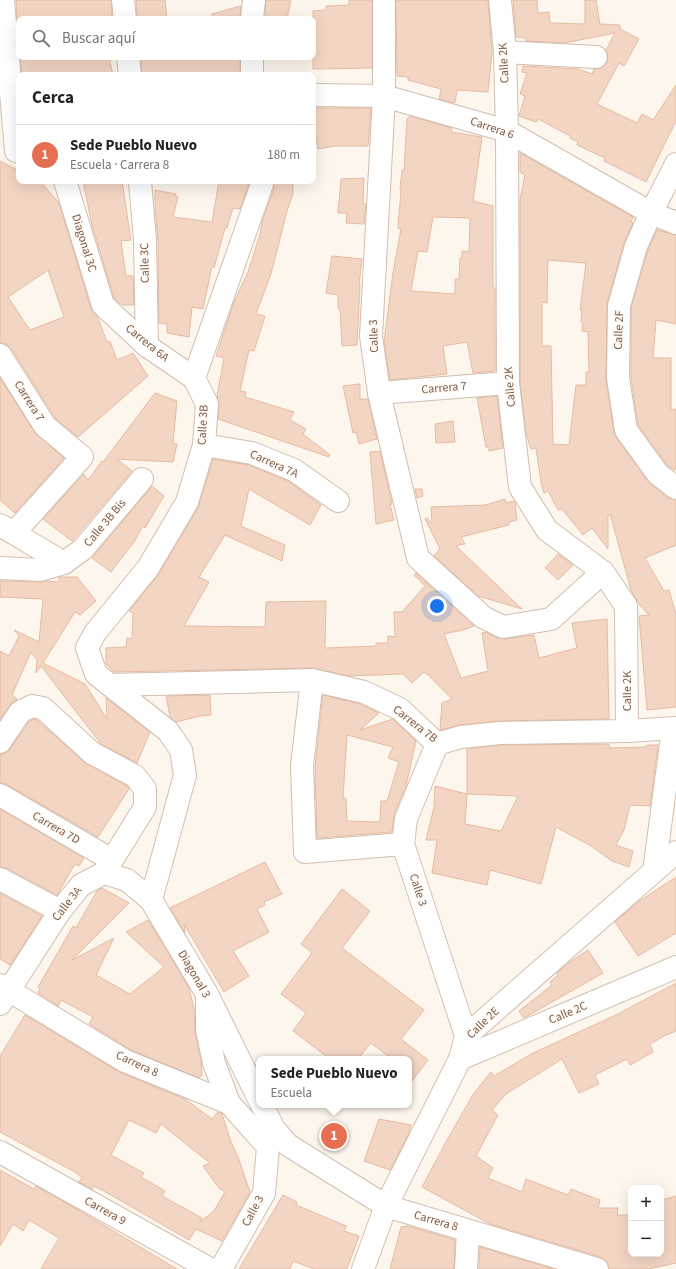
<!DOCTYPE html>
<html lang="es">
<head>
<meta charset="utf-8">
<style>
  :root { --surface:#fff; --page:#f6f6f6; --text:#222; --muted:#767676; --line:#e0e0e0; --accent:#e76f51 }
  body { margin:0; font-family:"Source Sans 3",sans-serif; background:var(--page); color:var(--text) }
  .controls { position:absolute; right:12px; bottom:12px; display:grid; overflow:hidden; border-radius:8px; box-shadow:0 4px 16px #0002 }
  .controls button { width:36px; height:36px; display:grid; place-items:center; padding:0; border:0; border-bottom:1px solid var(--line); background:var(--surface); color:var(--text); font:20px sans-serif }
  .you { position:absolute; left:437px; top:606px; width:14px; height:14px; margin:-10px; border:3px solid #fff; border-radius:50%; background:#1a73e8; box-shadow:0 0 0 6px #1a73e833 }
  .badge { display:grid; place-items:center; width:26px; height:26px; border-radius:50%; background:var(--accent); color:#fff; font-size:13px; font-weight:700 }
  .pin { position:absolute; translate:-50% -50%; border:2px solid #fff; box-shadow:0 1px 4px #0006 }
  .popup { position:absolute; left:256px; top:1056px; width:156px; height:52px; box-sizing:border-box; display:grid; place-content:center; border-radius:8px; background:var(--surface); filter:drop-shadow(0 1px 3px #0005); font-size:13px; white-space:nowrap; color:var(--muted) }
  .popup b { font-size:15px; color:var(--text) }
  .popup::after { content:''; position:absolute; left:50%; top:100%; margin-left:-8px; border:8px solid transparent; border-top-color:var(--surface) }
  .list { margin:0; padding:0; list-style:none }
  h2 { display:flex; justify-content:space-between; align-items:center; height:52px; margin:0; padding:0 16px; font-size:17px }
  h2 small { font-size:13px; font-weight:400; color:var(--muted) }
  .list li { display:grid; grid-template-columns:26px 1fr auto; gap:12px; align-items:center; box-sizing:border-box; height:60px; padding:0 16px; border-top:1px solid var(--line) }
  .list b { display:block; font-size:15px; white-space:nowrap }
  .list p { margin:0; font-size:13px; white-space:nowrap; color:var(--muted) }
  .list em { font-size:13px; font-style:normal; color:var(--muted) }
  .icon { flex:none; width:22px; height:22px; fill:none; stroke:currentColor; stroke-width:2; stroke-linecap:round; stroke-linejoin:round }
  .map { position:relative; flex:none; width:676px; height:1269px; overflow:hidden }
  .search { position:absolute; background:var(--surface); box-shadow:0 4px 16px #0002; left:16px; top:16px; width:300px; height:44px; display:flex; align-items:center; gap:10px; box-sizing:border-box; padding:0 14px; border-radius:8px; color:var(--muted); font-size:15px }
  .panel { position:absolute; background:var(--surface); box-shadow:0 4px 16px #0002; left:16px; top:72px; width:300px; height:112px; border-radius:8px }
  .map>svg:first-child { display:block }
  .building { fill:#f3d5c3; stroke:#e6bba3; fill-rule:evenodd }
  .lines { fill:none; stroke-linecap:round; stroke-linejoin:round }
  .street-casing { stroke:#d1beb0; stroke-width:24 }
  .secondary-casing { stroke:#d6c0b0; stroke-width:24 }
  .street { stroke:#fff; stroke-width:22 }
  .secondary { stroke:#fff; stroke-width:22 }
  .labels { text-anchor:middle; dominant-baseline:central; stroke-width:3; stroke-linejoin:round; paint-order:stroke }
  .street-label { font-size:12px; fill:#7a5c4d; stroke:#fffaf3 }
</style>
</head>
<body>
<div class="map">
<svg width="676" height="1269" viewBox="0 0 676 1269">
  <rect width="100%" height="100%" fill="#fdf6ec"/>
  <g class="building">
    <polygon points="16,0 111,0 112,19 17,19"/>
    <polygon points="136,0 165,0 167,19 137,19"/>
    <polygon points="266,0 291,0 287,19 265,19"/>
    <polygon points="349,0 372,0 372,68 313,69 313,11 326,10 326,6 349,5"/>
    <polygon points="396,0 488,0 492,53 488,92 457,90 455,103 439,99 441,89 408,80 408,77 397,76"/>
    <polygon points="513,0 537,0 538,13 549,12 550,23 585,24 585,0 596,0 600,24 620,25 620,29 639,39 624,66 619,63 597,104 637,123 642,114 653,120 676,85 676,121 646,182 604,161 605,158 577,145 578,142 570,138 570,136 538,119 536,122 519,116 525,96 520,94 527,73 522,72 523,66 578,69 592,74 594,69 601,68 607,63 608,57 606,50 615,33 564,43 526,41 526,38 516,37"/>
    <polygon points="241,6 240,19 212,19 212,14"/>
    <polygon points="20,57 109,57 113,75 22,75"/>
    <polygon points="141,57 240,57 240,75 142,75"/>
    <polygon points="313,108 371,108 368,146 335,146 318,149 313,123"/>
    <path d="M410,116l42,12 -1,4 31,5 -9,64 20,5v82h2v83l-22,2 -6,-31 -24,4 4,28 -57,6 -6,-38 9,-69 8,-44 -3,-1 3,-38 -1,-1 2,-19h2l3,-51zM433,217l37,1 -1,34 -7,-1v7h-2l-1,21h-4v15l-44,-3 7,-40 9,1z"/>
    <path d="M520,153l113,64 -2,5 2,1 -9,20 -17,60 -1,77 8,52 2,5 32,45 20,16 8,2v45l-31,13 19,33 5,-1 7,25v92l-29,3 -8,-94 10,-1 -11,-12 -7,-13 -21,-76 -2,1v34l-16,-21 -9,7 -21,-26 -4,1 -10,-19 -4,2 -3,-11 -5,-34 -5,1 -5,-16 -6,-51v-183l5,-24 -5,-3zM548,260l38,3 -6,47h2l-1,12 2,1 -1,8 6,1 1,40h-3v13h-10l-7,60 -16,-1 -2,-98h-9v-44l5,1z"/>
    <path d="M0,161l19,10v10h21l19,22 32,106 6,7 10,26 3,-1 7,19 16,-7 15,23 -70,61 -23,-19 -44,-70 -5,-4 -6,-1zM48,270l16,47 -34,13 -22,-33z"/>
    <polygon points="364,178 363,204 366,204 364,224 346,223 347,213 338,213 341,179"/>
    <polygon points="83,181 122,181 131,240 121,241 126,276 133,276 134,305 122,305 114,298 92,225"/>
    <polygon points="219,181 230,182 231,181 249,181 249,183 240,209 233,208 227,228 225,228 214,268 212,266 203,309 192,307 189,337 167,333 167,324 159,323 158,241 155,207 155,190 176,194 176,197 178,197 173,217 212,222"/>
    <polygon points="274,181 293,181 293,194 287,211 271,274 256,314 265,316 254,351 249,350 240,391 246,392 245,397 294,412 290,420 306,429 303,434 330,455 329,457 218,419 219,405 217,396 224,358 216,356 234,302 248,272 260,234 262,222 274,188"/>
    <polygon points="657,230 676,235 676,324 656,320 653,358 671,358 671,410 676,409 676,469 674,470 667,465 638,425 631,377 631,308 648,250"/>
    <polygon points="332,256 362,259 359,285 360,285 357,345 342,346 340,309 338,309 338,295 326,293"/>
    <polygon points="0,378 35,433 64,458 15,513 0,500"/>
    <polygon points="360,384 360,399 368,399 377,439 359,444 356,432 353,433 343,386"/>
    <polygon points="155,393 177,401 173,443 177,444 173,462 117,459 132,471 72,541 43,519 84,474 88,480 102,461 103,462"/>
    <polygon points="497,396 503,448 489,451 489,447 486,447 477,398"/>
    <polygon points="453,421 455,442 436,443 435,424"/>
    <polygon points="380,451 392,504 390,505 394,520 376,524 370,452"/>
    <polygon points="213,459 249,465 288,481 321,505 310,525 249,489 241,526 285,545 282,561 225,535 199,577 209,582 184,626 265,627 266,602 326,601 325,648 376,646 376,643 388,643 388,636 395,637 394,612 402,612 425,586 414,575 416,573 474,626 463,630 444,634 461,678 488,671 482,633 486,632 497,638 505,639 534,635 539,658 577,648 572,623 607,619 609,719 499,721 460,725 440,730 442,703 452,699 430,677 430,674 428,675 424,672 412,683 403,674 348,676 312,668 114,672 106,664 106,648 126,647 127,638 132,639 133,613 129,611 159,574 198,508"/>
    <polygon points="152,486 164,496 145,528 143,526 134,542 111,572 92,558"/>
    <polygon points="415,489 422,489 423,496 417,498"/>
    <polygon points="505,499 506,503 514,501 515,502 517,520 509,522 509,525 461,537 465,544 456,546 522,609 478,596 434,556 440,549 425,519 427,518 432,523 431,507 486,505"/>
    <polygon points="558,554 573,565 558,580 545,568"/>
    <polygon points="59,577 77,577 96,601 80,615 75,612 43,663 85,684 107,719 106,698 150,732 137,763 101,744 41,666 36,673 37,660 31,652 12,695 17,699 10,705 0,719 0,651 9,656 19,636 14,630 39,642 43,599 0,597 0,581 39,582 46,581 59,582"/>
    <polygon points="210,695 211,715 200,716 176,722 170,717 166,696"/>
    <path d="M323,695l37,9 19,9 -19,17 33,-11 23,22 -10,45 -12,28 -2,18 -75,6 -2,-71zM347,735l46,12 -5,11 11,4 -12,39h-6l-1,21 -33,-1 -1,-23h-3z"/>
    <polygon points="34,719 37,720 84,762 127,786 129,789 98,837 6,784 0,783 0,754 6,753 10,749 29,722"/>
    <path d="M609,744l1,4 36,-1 1,-2h11l-8,61 -20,-1 -6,25 -8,15 17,6 -4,16 -17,-6 -21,-15 -35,-19 -15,57 -51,-14 -3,15 -55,-12 5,-33h-11l8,-33 1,-21 32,8v-45l34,-4zM467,794l51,2 -17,35 -36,-7z"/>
    <polygon points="0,809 84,858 79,866 75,864 57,895 6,868 0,867"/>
    <polygon points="265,862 282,894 264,902 265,905 257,909 269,932 233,951 249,976 224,992 184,924 185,933 170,908"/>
    <polygon points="676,877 676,933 638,956 615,922 638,902"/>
    <polygon points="102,888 129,903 72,960 114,938 96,975 130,994 164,967 126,932 148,920 189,988 194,1009 195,1032 201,1060 202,1075 199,1078 131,1050 89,1024 93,1017 61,1000 58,1006 38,993 40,989 38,987 73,926 76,928 97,891"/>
    <polygon points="342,889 370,911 342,948 424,1010 401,1039 428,1060 409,1085 409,1059 392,1059 371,1043 358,1059 330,1059 293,1031 306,1013 281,994 312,953 301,944"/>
    <polygon points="0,893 42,916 10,965 0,959"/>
    <polygon points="588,950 603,973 524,1018 519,1011 552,985 550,982 558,975 557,973 570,962"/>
    <polygon points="676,983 676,1031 664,1036 650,1044 653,1052 630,1065 627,1059 595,1075 599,1084 579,1093 562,1059 506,1094 492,1110 498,1115 476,1156 493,1168 488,1178 522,1192 526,1179 568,1195 571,1189 600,1200 598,1208 618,1208 617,1215 631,1215 631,1254 661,1254 661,1200 676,1196 676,1263 648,1269 609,1269 606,1261 601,1257 490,1224 422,1187 448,1138 474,1093 491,1072 494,1076 533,1053 616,1015"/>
    <path d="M25,1015l94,57 66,27 27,20 6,-7 4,2 9,28 7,15 12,35 -28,49 -26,-12 -7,11 -78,-45 -17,-9 -2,3 -13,-7 3,-5 -9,-6 -73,-39v-76zM129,1120l27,13 5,-9 49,39 -7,3 16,22 6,4 -11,19 -14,11 2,-4 -40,-22 3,-5 -24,-14 3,-4 -33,-18z"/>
    <polygon points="379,1119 411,1125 408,1135 390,1170 364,1161"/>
    <polygon points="0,1170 34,1189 36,1186 80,1211 177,1269 41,1269 59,1238 29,1220 23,1231 13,1224 0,1246"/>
    <polygon points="283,1195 297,1202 296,1205 346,1226 344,1231 359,1236 347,1269 314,1269 293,1261 290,1269 239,1269"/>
    <polygon points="408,1226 455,1240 454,1269 390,1269 401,1227"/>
    <polygon points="480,1247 553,1269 479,1269"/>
  </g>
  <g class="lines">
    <defs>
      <g id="street">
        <polyline points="3,0 16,151"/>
        <polyline points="123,0 125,19"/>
        <polyline points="384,0 384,96 371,336 379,393 418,558 483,617 503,627 551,619 603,572"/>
        <polyline points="500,0 505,52 507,131 508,383 520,487 547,530 603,572 626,606 627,731"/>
        <polyline points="252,19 254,0"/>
        <polyline points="505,52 596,57"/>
        <polyline points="128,57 130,75"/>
        <polyline points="252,57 252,75"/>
        <polyline points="313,95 384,96 507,131 651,213 676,223"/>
        <polyline points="676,164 651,213 636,246 619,306 618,378 626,430 658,474 676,488"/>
        <polyline points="65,181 103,305 147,346 194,378"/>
        <polyline points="140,181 145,241 147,346"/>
        <polyline points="0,355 45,426 82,457 14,533"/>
        <polyline points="379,393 508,383"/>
        <polyline points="204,445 252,453 294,470 338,501"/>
        <polyline points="0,525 64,563"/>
        <polyline points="0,568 40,570 64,563 83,549 142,479"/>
        <polyline points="312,680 302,766 305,852 403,844"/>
        <polyline points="110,685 312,680 364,692 400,709 437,744"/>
        <polyline points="0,742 20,712 32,706 43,708 92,753 135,776 145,789 145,807 104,873 81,885 60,911 0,1004"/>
        <polyline points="0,795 112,860"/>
        <polyline points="654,871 673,729"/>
        <polyline points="104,873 127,880 151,900 207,994 259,1099"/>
        <polyline points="0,879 60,911"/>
        <polyline points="151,900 185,775 181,750 168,731 96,674 87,648 95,633 148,568 187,502 204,445 207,404 194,378 262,184 261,181"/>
        <polyline points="0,985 125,1061 229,1103 268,1147 264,1193 221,1269"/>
        <polyline points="207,999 207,1030 214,1063 229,1103"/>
        <polyline points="466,1036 676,852"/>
        <polyline points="460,1059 676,967"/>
        <polyline points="262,1105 274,1129 288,1145 386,1206 597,1269"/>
        <polyline points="0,1152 210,1269"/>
        <polyline points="466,1269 468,1231"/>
      </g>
      <polyline id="secondary" points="363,1269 386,1206 460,1059 466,1036 403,844 406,819 437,744 461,737 500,733 627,731 676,728"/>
    </defs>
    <use href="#street" class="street-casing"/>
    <use href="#secondary" class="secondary-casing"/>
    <use href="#street" class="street"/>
    <use href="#secondary" class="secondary"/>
  </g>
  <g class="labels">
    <g class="street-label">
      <text transform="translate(504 63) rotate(-93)">Calle 2K</text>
      <text transform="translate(492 128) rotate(19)">Carrera 6</text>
      <text transform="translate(84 243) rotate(73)">Diagonal 3C</text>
      <text transform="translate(145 263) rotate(-91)">Calle 3C</text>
      <text transform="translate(619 330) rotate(-88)">Calle 2F</text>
      <text transform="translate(374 336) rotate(-92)">Calle 3</text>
      <text transform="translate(147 343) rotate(39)">Carrera 6A</text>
      <text transform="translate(510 387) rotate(-94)">Calle 2K</text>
      <text transform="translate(444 388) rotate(-5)">Carrera 7</text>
      <text transform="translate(29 401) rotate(58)">Carrera 7</text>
      <text transform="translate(203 425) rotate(-87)">Calle 3B</text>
      <text transform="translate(274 464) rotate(24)">Carrera 7A</text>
      <text transform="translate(105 523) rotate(-50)">Calle 3B Bis</text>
      <text transform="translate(627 691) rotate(-90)">Calle 2K</text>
      <text transform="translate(415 724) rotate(38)">Carrera 7B</text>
      <text transform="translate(56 828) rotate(30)">Carrera 7D</text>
      <text transform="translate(418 890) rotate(72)">Calle 3</text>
      <text transform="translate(67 904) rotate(-52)">Calle 3A</text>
      <text transform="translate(194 974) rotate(60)">Diagonal 3</text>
      <text transform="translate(568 1013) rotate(-23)">Calle 2C</text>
      <text transform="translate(483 1023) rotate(-44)">Calle 2E</text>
      <text transform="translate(137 1064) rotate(25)">Carrera 8</text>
      <text transform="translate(105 1211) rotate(29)">Carrera 9</text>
      <text transform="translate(253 1211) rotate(-62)">Calle 3</text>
      <text transform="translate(436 1221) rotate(16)">Carrera 8</text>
    </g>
  </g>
</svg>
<div class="controls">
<button>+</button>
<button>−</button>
</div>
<div class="you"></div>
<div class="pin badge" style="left:334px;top:1136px">1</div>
<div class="popup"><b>Sede Pueblo Nuevo</b>Escuela</div>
<div class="search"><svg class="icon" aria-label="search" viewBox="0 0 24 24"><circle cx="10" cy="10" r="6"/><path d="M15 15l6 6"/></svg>Buscar aquí</div>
<section class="panel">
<h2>Cerca<small></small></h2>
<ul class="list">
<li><span class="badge">1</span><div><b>Sede Pueblo Nuevo</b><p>Escuela · Carrera 8</p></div><em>180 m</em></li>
</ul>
</section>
</div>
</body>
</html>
